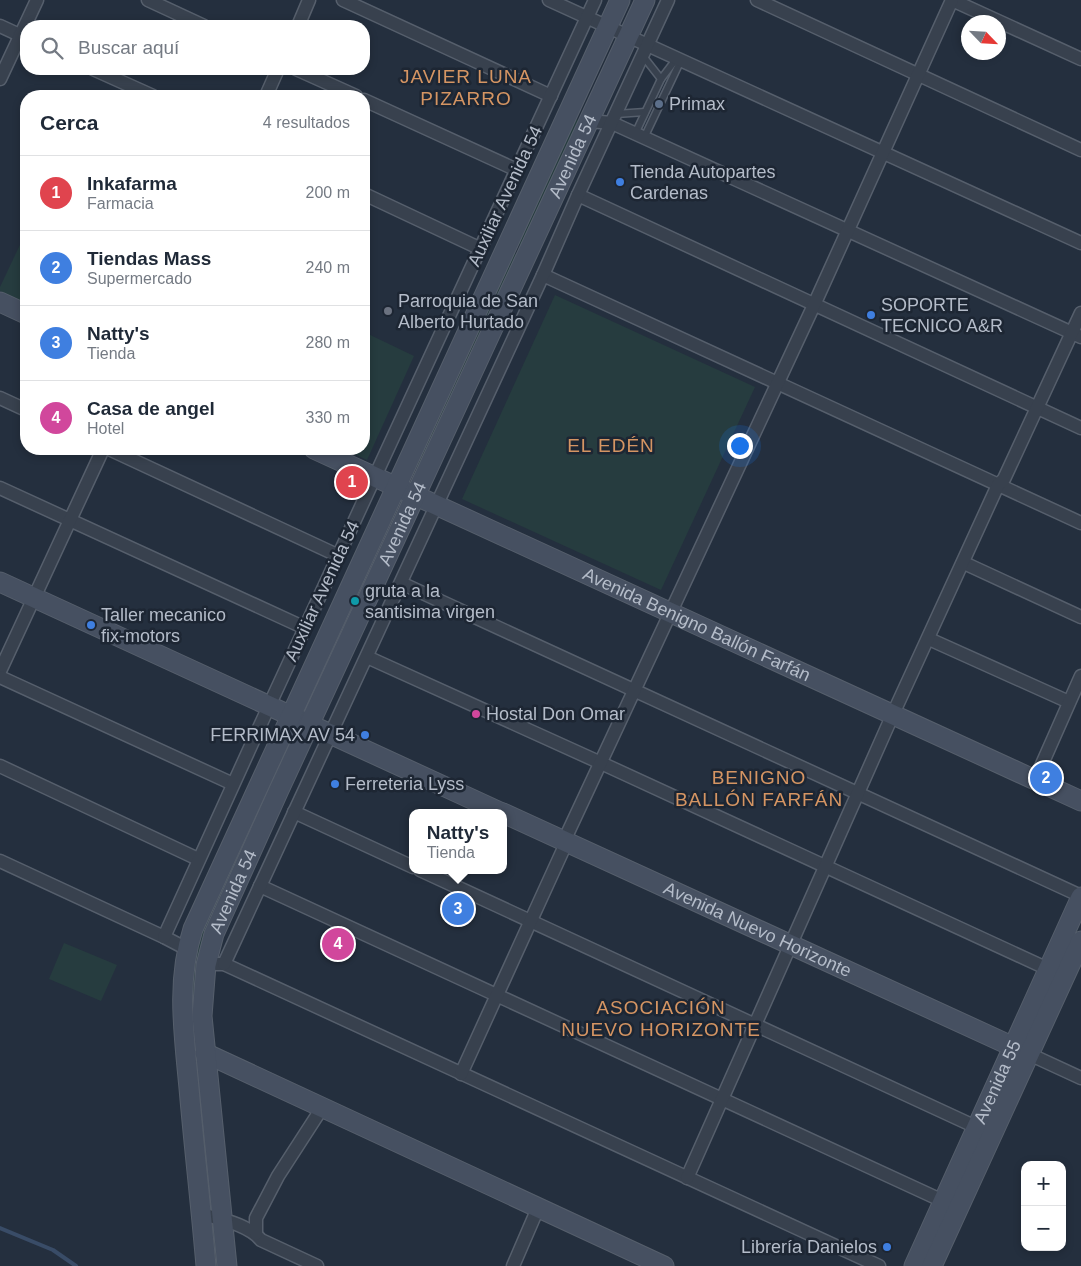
<!DOCTYPE html>
<html lang="es">
<head>
<meta charset="utf-8">
<style>
  :root { --surface:#fff; --page:#f6f6f7; --text:#1f2937; --muted:#747a83; --line:#e0e1e3; --accent:#4f688e }
  body { margin:0; font-family:Helvetica,sans-serif; background:var(--page); color:var(--text) }
  .controls { position:absolute; right:15px; bottom:15px; display:grid; overflow:hidden; border-radius:10px; box-shadow:0 2px 8px #0003 }
  .controls button { width:45px; height:45px; display:grid; place-items:center; padding:0; border:0; border-bottom:1px solid var(--line); background:var(--surface); color:var(--text); font:25px sans-serif }
  .compass { position:absolute; left:961px; top:15px; width:45px; height:45px; border-radius:50%; background:var(--surface); box-shadow:0 2px 8px #0003; rotate:115deg }
  .you { position:absolute; left:739px; top:445px; width:18px; height:18px; margin:-12px; border:4px solid #fff; border-radius:50%; background:#1a73e8; box-shadow:0 0 0 8px #1a73e833 }
  .badge { display:grid; place-items:center; width:32px; height:32px; border-radius:50%; background:var(--accent); color:#fff; font-size:16px; font-weight:700 }
  .pin { position:absolute; translate:-50% -50%; border:2px solid #fff; box-shadow:0 1px 5px #0006 }
  .popup { position:absolute; left:409px; top:809px; width:98px; height:65px; box-sizing:border-box; display:grid; place-content:center; border-radius:10px; background:var(--surface); filter:drop-shadow(0 1px 4px #0005); font-size:16px; white-space:nowrap; color:var(--muted) }
  .popup b { font-size:19px; color:var(--text) }
  .popup::after { content:''; position:absolute; left:50%; top:100%; margin-left:-10px; border:10px solid transparent; border-top-color:var(--surface) }
  .list { margin:0; padding:0; list-style:none }
  h2 { display:flex; justify-content:space-between; align-items:center; height:65px; margin:0; padding:0 20px; font-size:21px }
  h2 small { font-size:16px; font-weight:400; color:var(--muted) }
  .list li { display:grid; grid-template-columns:32px 1fr auto; gap:15px; align-items:center; box-sizing:border-box; height:75px; padding:0 20px; border-top:1px solid var(--line) }
  .list b { display:block; font-size:19px; white-space:nowrap }
  .list p { margin:0; font-size:16px; white-space:nowrap; color:var(--muted) }
  .list em { font-size:16px; font-style:normal; color:var(--muted) }
  .icon { flex:none; width:28px; height:28px; fill:none; stroke:currentColor; stroke-width:2; stroke-linecap:round; stroke-linejoin:round }
  .map { position:relative; flex:none; width:1081px; height:1266px; overflow:hidden }
  .search { position:absolute; background:var(--surface); box-shadow:0 2px 8px #0003; left:20px; top:20px; width:350px; height:55px; display:flex; align-items:center; gap:12px; box-sizing:border-box; padding:0 18px; border-radius:20px; color:var(--muted); font-size:19px }
  .panel { position:absolute; background:var(--surface); box-shadow:0 2px 8px #0003; left:20px; top:90px; width:350px; height:365px; border-radius:20px }
  .map>svg:first-child { display:block }
  .green { fill:#263c3f }
  .lines { fill:none; stroke-linecap:round; stroke-linejoin:round }
  .stream { stroke:#394c67; stroke-width:4 }
  .lane-casing { stroke:#565f6c; stroke-width:9 }
  .street-casing { stroke:#565f6c; stroke-width:15 }
  .secondary-casing { stroke:#565f6c; stroke-width:21 }
  .lane { stroke:#38414e; stroke-width:6 }
  .street { stroke:#38414e; stroke-width:12 }
  .secondary { stroke:#465061; stroke-width:19 }
  .service-dot { fill:#5c6f8a; stroke:#1d2633; stroke-width:2 }
  .shop-dot { fill:#3f7fe0; stroke:#1d2633; stroke-width:2 }
  .worship-dot { fill:#6b7280; stroke:#1d2633; stroke-width:2 }
  .culture-dot { fill:#0f9aa8; stroke:#1d2633; stroke-width:2 }
  .hotel-dot { fill:#d1479c; stroke:#1d2633; stroke-width:2 }
  .labels { text-anchor:middle; dominant-baseline:central; stroke-width:5; stroke-linejoin:round; paint-order:stroke }
  .poi-label { font-size:18px; fill:#b4bcc9; stroke:#1d2633; text-anchor:start }
  .street-label { font-size:18px; fill:#b4bcc9; stroke:#1d2633 }
  .neighbourhood-label { font-size:19px; letter-spacing:1px; fill:#d59563; stroke:#1d2633 }
</style>
</head>
<body>
<div class="map">
<svg width="1081" height="1266" viewBox="0 0 1081 1266">
  <rect width="100%" height="100%" fill="#242f3e"/>
  <g class="green">
    <polygon points="574,118 582,122 524,247 516,243"/>
    <polygon points="26,232 26,303 0,291 0,287"/>
    <polygon points="512,252 521,256 420,469 413,465"/>
    <polygon points="555,295 755,387 661,590 462,499"/>
    <polygon points="364,332 414,356 367,460 344,449 364,449"/>
    <polygon points="265,788 272,791 210,929 211,1176 204,1176 188,1014 196,942"/>
    <polygon points="64,943 117,965 101,1001 49,979"/>
  </g>
  <g class="lines">
    <polyline class="stream" points="0,1228 53,1250 76,1266"/>
    <defs>
      <g id="lane">
        <polyline points="643,56 661,79"/>
        <polyline points="616,114 645,112"/>
        <polyline points="635,134 661,79 677,58"/>
        <polyline points="644,138 681,60"/>
      </g>
      <g id="street">
        <polyline points="148,0 204,26"/>
        <polyline points="343,0 551,96"/>
        <polyline points="549,0 1081,243"/>
        <polyline points="757,0 1081,150"/>
        <polyline points="952,0 1081,59"/>
        <polyline points="0,26 26,38"/>
        <polyline points="298,26 309,0"/>
        <polyline points="93,69 153,96"/>
        <polyline points="296,69 356,96"/>
        <polyline points="0,79 37,0"/>
        <polyline points="266,96 278,69"/>
        <polyline points="364,100 517,170"/>
        <polyline points="589,121 612,123 1081,337"/>
        <polyline points="364,194 481,249"/>
        <polyline points="578,195 1081,428"/>
        <polyline points="543,275 1081,523"/>
        <polyline points="0,398 26,410"/>
        <polyline points="109,449 339,556"/>
        <polyline points="0,488 305,628"/>
        <polyline points="964,563 1081,617"/>
        <polyline points="401,583 1081,896"/>
        <polyline points="929,639 1069,702"/>
        <polyline points="367,657 601,763 1048,969"/>
        <polyline points="0,671 103,449"/>
        <polyline points="0,677 233,784"/>
        <polyline points="0,766 198,859"/>
        <polyline points="1035,780 1081,676"/>
        <polyline points="294,812 413,867"/>
        <polyline points="0,861 164,937 187,949"/>
        <polyline points="420,870 976,1127"/>
        <polyline points="260,886 943,1201"/>
        <polyline points="164,937 269,706 595,0"/>
        <polyline points="216,964 224,964 879,1266"/>
        <polyline points="224,964 543,275 578,195 668,0"/>
        <polyline points="1029,1054 1081,1078"/>
        <polyline points="461,1074 563,850 564,841 814,305 952,0"/>
        <polyline points="687,1178 893,714 998,485 1004,479 1081,313"/>
        <path d="M200,1214c19,4 49,11 61,26l56,26"/>
        <polyline points="256,1234 256,1218 278,1176 322,1108"/>
        <polyline points="513,1266 538,1208"/>
      </g>
      <g id="secondary">
        <polyline points="0,302 26,314"/>
        <path id="s1" d="M314,449l767,352"/>
        <polyline points="0,582 502,813"/>
        <path id="s2" d="M503,813l526,241"/>
        <polyline points="205,1053 664,1266"/>
        <path d="M206,1266c-5,-60 -12,-119 -17,-178 -5,-54 -13,-107 4,-159l427,-929"/>
        <path id="s3" d="M227,1266l-25,-250 4,-51 8,-31 65,-144 366,-790"/>
        <path id="s4" d="M914,1266l167,-369"/>
        <polyline points="932,1266 1081,941"/>
      </g>
    </defs>
    <use href="#lane" class="lane-casing"/>
    <use href="#street" class="street-casing"/>
    <use href="#secondary" class="secondary-casing"/>
    <use href="#lane" class="lane"/>
    <use href="#street" class="street"/>
    <use href="#secondary" class="secondary"/>
  </g>
  <circle class="service-dot" cx="659" cy="104" r="5"/>
  <g class="shop-dot">
    <circle cx="620" cy="182" r="5"/>
    <circle cx="871" cy="315" r="5"/>
    <circle cx="91" cy="625" r="5"/>
    <circle cx="365" cy="735" r="5"/>
    <circle cx="335" cy="784" r="5"/>
    <circle cx="887" cy="1247" r="5"/>
  </g>
  <circle class="worship-dot" cx="388" cy="311" r="5"/>
  <circle class="culture-dot" cx="355" cy="601" r="5"/>
  <circle class="hotel-dot" cx="476" cy="714" r="5"/>
  <g class="labels">
    <g class="poi-label">
      <text x="669" y="104">Primax</text>
      <text x="630" y="172">Tienda Autopartes<tspan x="630" dy="21">Cardenas</tspan></text>
      <text x="398" y="301">Parroquia de San<tspan x="398" dy="21">Alberto Hurtado</tspan></text>
      <text x="881" y="305">SOPORTE<tspan x="881" dy="21">TECNICO A&amp;R</tspan></text>
      <text x="365" y="591">gruta a la<tspan x="365" dy="21">santisima virgen</tspan></text>
      <text x="101" y="615">Taller mecanico<tspan x="101" dy="21">fix-motors</tspan></text>
      <text x="486" y="714">Hostal Don Omar</text>
      <text x="355" y="735" text-anchor="end">FERRIMAX AV 54</text>
      <text x="345" y="784">Ferreteria Lyss</text>
      <text x="877" y="1247" text-anchor="end">Librería Danielos</text>
    </g>
    <g class="street-label">
      <text stroke="none"><textPath href="#s3" startOffset="1191">Avenida 54</textPath></text>
      <text transform="translate(505 196) rotate(-65)">Auxiliar Avenida 54</text>
      <text stroke="none"><textPath href="#s3" startOffset="786">Avenida 54</textPath></text>
      <text transform="translate(322 591) rotate(-65)">Auxiliar Avenida 54</text>
      <text stroke="none"><textPath href="#s1" startOffset="421">Avenida Benigno Ballón Farfán</textPath></text>
      <text stroke="none"><textPath href="#s3" startOffset="381">Avenida 54</textPath></text>
      <text stroke="none"><textPath href="#s2" startOffset="280">Avenida Nuevo Horizonte</textPath></text>
      <text stroke="none"><textPath href="#s4" startOffset="202">Avenida 55</textPath></text>
    </g>
    <g class="neighbourhood-label">
      <text x="466" y="76">JAVIER LUNA<tspan x="466" dy="22">PIZARRO</tspan></text>
      <text x="611" y="445">EL EDÉN</text>
      <text x="759" y="777">BENIGNO<tspan x="759" dy="22">BALLÓN FARFÁN</tspan></text>
      <text x="661" y="1007">ASOCIACIÓN<tspan x="661" dy="22">NUEVO HORIZONTE</tspan></text>
    </g>
  </g>
</svg>
<div class="controls">
<button>+</button>
<button>−</button>
</div>
<svg class="compass" viewBox="-18 -18 36 36"><path d="M0-13l5 13h-10z" fill="#e53935"/><path d="M0 13l5-13h-10z" fill="#747a83"/></svg>
<div class="you"></div>
<div class="pin badge" style="left:352px;top:482px;background:#e0444e">1</div>
<div class="pin badge" style="left:1046px;top:778px;background:#3f7fe0">2</div>
<div class="pin badge" style="left:458px;top:909px;background:#3f7fe0">3</div>
<div class="popup"><b>Natty's</b>Tienda</div>
<div class="pin badge" style="left:338px;top:944px;background:#d1479c">4</div>
<div class="search"><svg class="icon" aria-label="search" viewBox="0 0 24 24"><circle cx="10" cy="10" r="6"/><path d="M15 15l6 6"/></svg>Buscar aquí</div>
<section class="panel">
<h2>Cerca<small>4 resultados</small></h2>
<ul class="list">
<li><span class="badge" style="background:#e0444e">1</span><div><b>Inkafarma</b><p>Farmacia</p></div><em>200 m</em></li>
<li><span class="badge" style="background:#3f7fe0">2</span><div><b>Tiendas Mass</b><p>Supermercado</p></div><em>240 m</em></li>
<li><span class="badge" style="background:#3f7fe0">3</span><div><b>Natty's</b><p>Tienda</p></div><em>280 m</em></li>
<li><span class="badge" style="background:#d1479c">4</span><div><b>Casa de angel</b><p>Hotel</p></div><em>330 m</em></li>
</ul>
</section>
</div>
</body>
</html>
